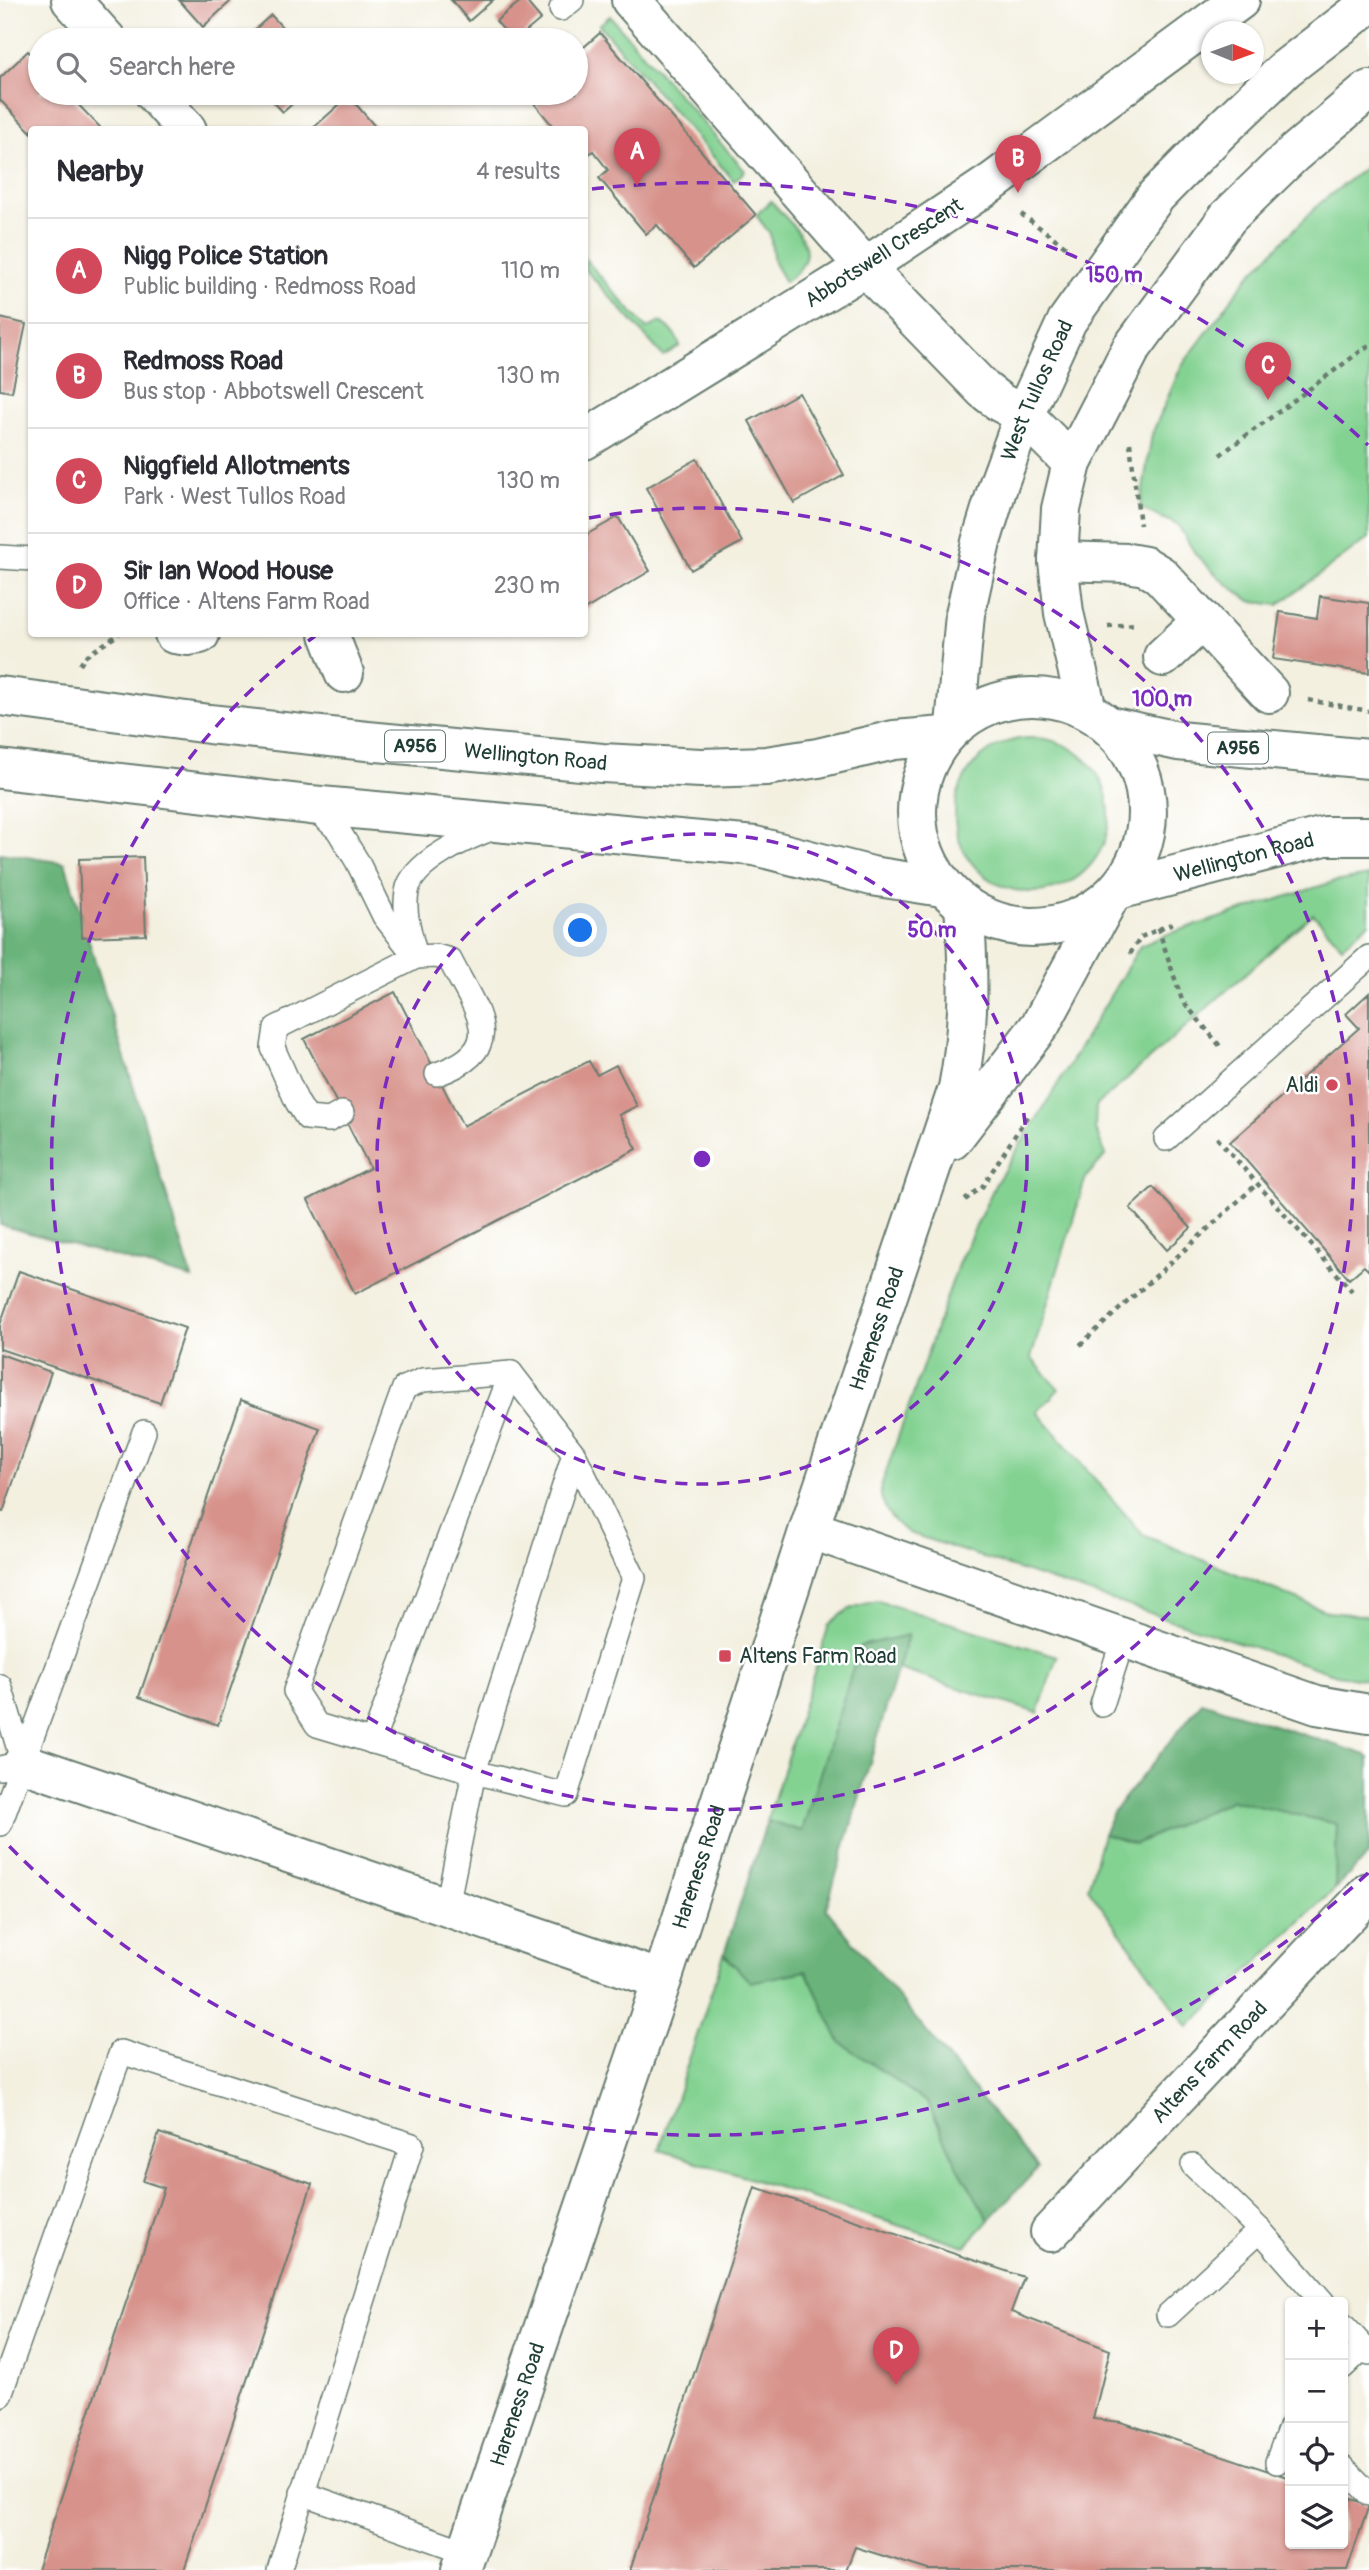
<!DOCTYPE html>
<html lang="en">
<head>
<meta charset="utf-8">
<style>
  :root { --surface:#fff; --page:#f2f2f3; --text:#2b2b33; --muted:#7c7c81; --line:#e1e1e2; --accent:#d1495b }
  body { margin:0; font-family:Pangolin,sans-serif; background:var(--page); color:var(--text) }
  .controls { position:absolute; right:21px; bottom:21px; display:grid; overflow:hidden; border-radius:7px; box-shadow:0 2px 5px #0004 }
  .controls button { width:63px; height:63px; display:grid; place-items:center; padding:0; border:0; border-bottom:2px solid var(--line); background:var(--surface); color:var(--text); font:35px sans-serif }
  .compass { position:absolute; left:1201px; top:21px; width:63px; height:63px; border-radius:50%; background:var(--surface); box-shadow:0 2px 5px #0004; rotate:91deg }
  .you { position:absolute; left:581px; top:931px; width:24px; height:24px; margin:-18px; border:5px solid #fff; border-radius:50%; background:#1a73e8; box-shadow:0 0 0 10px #1a73e833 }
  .badge { display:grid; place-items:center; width:46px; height:46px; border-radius:50%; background:var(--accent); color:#fff; font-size:23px; font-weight:700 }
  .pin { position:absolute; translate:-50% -58px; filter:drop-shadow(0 2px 4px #0008) }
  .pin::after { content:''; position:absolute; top:37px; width:24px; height:21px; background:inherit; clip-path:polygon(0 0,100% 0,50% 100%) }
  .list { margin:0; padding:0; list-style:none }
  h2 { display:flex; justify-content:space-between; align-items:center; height:91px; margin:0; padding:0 28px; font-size:30px }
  h2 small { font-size:23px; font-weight:400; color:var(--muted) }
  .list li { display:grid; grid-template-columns:46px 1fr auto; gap:21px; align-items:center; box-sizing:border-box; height:105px; padding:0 28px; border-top:2px solid var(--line) }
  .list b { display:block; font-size:26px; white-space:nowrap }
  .list p { margin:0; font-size:23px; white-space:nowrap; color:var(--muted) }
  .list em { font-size:23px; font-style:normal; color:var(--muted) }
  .icon { flex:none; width:38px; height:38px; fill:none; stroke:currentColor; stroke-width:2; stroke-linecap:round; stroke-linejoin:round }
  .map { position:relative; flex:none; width:1369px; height:2570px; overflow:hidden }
  .search { position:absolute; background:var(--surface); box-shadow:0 2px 5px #0004; left:28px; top:28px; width:560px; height:77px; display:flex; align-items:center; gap:18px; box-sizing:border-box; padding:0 24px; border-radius:38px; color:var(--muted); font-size:26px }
  .panel { position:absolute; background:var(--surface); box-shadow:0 2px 5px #0004; left:28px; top:126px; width:560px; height:511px; border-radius:7px }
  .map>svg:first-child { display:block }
  .green { fill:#83d292; stroke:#518863; stroke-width:2 }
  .forest { fill:#6ab47c; stroke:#447858; stroke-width:2 }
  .building { fill:#d7938b }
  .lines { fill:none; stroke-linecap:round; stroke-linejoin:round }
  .lane-casing { stroke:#697c70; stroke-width:26 }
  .street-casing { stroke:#697c70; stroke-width:42 }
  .secondary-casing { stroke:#697c70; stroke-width:42 }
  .primary-casing { stroke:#697c70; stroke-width:42 }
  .path { stroke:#697c70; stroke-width:4.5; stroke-dasharray:5 5; stroke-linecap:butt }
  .lane { stroke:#fff; stroke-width:23 }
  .street { stroke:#fff; stroke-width:38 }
  .secondary { stroke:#fff; stroke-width:38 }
  .primary { stroke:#fff; stroke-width:38 }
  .ring { fill:none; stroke:#7b2cbf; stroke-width:3.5; stroke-dasharray:12 9 }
  .poi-dot { fill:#d1495b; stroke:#fff; stroke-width:2.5 }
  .labels { text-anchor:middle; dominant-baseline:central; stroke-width:5; stroke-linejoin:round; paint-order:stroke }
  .shield { fill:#fff; stroke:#627771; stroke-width:2 }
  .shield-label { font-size:19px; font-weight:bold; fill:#1f3d34 }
  .street-label { font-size:21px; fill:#1f3d34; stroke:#fff }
  .poi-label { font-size:21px; fill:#1f3d34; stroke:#fff; text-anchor:end }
  .centre { fill:#7b2cbf; stroke:#fff; stroke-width:3.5 }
  .ring-label { font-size:21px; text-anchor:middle; font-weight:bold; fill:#7b2cbf; stroke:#fff; stroke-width:5; stroke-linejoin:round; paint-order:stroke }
</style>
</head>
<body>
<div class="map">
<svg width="1369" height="2570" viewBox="0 0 1369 2570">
  <rect width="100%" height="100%" fill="#fff"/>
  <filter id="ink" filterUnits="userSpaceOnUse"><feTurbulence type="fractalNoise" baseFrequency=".0143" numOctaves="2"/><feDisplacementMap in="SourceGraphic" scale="14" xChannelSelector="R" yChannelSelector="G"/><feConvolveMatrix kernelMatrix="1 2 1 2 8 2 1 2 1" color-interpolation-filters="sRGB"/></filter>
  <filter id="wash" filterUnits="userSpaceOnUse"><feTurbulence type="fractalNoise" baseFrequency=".00686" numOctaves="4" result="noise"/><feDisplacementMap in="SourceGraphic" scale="28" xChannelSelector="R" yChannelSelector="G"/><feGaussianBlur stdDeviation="1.57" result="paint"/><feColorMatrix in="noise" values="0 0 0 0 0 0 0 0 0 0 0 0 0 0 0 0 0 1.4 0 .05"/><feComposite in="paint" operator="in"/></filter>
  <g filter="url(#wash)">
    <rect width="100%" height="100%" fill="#f3f0e0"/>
    <g class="green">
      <polygon points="610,16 745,171 734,181 599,25"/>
      <polygon points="1369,164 1369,538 1278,605 1250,601 1223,581 1196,555 1178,525 1140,508 1152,434 1181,367 1248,277 1319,204"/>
      <path d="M771,201c24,28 57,52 14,81l-11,-19 -4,-29 -14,-19z"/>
      <path d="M585,259l62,70 13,-7c11,5 16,13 20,24l-17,10 -78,-87z"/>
      <circle cx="1032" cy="815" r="77"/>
      <path d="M1369,876v47l-27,23 -29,-32 -217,192 -1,23 11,26 -20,22 -55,181 28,31 -22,23 106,123 185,77 41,4v64l-32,-5 -428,-142c-16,-10 -27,-24 -29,-44l79,-227 37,-79 45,-71 99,-166 28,-12 165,-52z"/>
      <path d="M878,1601l179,55 -19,57 -140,-44 10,-34 -48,11 -58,185 -35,-10 62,-196c15,-16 28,-20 49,-24z"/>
      <polygon points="1232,1800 1337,1824 1335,1889 1188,2027 1088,1888 1103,1834 1135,1844"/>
      <polygon points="724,1954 750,1982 806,1971 840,2042 928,2103 958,2167 989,2220 965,2246 659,2150"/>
    </g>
    <g class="forest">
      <polygon points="0,853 65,863 192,1278 0,1225"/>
      <polygon points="908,1635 826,1909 1038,2168 989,2220 958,2167 928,2103 840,2042 806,1971 750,1982 724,1954 767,1821 802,1831 860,1646"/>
      <polygon points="1202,1702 1366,1755 1369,1758 1369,1854 1335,1889 1337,1824 1232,1800 1135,1844 1103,1834 1113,1812"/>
    </g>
    <g id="blocks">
      <g class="building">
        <polygon points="179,0 232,0 203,27"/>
        <polygon points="451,0 493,0 469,21"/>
        <polygon points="522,0 525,0 541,19 516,40 512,40 496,21"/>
        <polygon points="271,15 294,40 243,40"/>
        <polygon points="600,33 756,215 694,268 657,225 646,234 599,178 608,170 593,151 584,158 584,130 556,130 533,102 544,93 576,93 576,54"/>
        <polygon points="28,51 40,64 40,93 67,93 100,127 98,130 32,130 32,133 0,100 0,78"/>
        <polygon points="265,93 305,93 283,112"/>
        <polygon points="349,96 378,130 311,130"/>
        <polygon points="0,318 26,324 12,392 0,390"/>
        <polygon points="799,393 844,475 794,503 749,421"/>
        <polygon points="697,459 742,542 691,570 646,488"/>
        <polygon points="618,517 650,571 584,610 584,536"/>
        <polygon points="1320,596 1369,603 1369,673 1273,659 1280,612 1317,618"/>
        <polygon points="143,857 146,935 82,937 79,859"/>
        <polygon points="395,992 463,1126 589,1061 597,1075 616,1065 637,1106 619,1115 637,1149 355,1294 308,1200 370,1168 304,1039"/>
        <polygon points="1369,993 1369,1271 1364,1266 1349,1279 1230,1142 1359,1028 1346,1014"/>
        <polygon points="1153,1187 1191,1228 1167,1250 1130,1208"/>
        <polygon points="19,1271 185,1328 160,1403 0,1349 0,1325"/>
        <polygon points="0,1354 51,1372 3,1512 0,1511"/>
        <polygon points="241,1400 320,1428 218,1725 139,1697"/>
        <polygon points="159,2133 312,2184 184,2570 37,2570 164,2188 143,2181"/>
        <polygon points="755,2187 1024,2277 1011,2312 1110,2350 1093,2419 1121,2422 1290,2478 1290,2544 1343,2544 1343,2496 1369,2505 1347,2570 928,2570 855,2547 846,2570 630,2570"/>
      </g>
    </g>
  </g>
  <g filter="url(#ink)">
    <use href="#blocks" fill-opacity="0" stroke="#697c70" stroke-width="2"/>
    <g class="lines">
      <defs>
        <g id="lane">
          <polyline points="561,9 572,0"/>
          <polyline points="0,557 32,559"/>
          <polyline points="313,807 338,830 357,861 384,916 416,957 276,1028 273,1048 297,1102 307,1118 329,1120 342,1113"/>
          <path d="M437,1074c75,-26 38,-64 13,-114l-14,-4 -20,1c-5,-21 -13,-43 -9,-65 4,-30 64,-56 90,-65"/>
          <polyline points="1166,1139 1369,957"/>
          <polyline points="0,1686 23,1763 0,1768"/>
          <polyline points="1102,1705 1123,1639"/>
          <polyline points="372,1742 511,1373"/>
          <polyline points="0,1824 144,1432"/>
          <polyline points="447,1906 474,1772 566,1795 634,1578 574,1454 511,1373 423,1380 404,1388 295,1691 317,1725 474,1772 574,1454"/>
          <polyline points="1193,2165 1260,2230 1323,2302"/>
          <polyline points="1168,2315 1260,2230"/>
          <polyline points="1343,2325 1369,2353"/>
          <polyline points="1343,2367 1363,2348"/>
          <polyline points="0,2395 121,2052 412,2145 279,2570"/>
          <polyline points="1277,2462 1290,2427"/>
          <polyline points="1343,2467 1369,2494"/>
          <polyline points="302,2493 467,2552"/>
        </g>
        <g id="street">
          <polyline points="71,0 107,40"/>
          <polyline points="154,93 187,130"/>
          <polyline points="584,440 865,267 631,0"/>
          <polyline points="1058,561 1128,563 1145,566 1160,575 1269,693"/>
          <polyline points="174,634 188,636 200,634"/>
          <polyline points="329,634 344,673"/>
          <polyline points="1163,657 1203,620"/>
          <polyline points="809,1529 1317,1705 1369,1714"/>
          <polyline points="23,1763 662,1980"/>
          <path id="s1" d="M1050,2232l319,-340"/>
        </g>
        <g id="secondary">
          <polyline points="1072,463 1024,415 1001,403 984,390 865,267 994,181 1240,0"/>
          <polyline points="1087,710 1064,613 1058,561 1061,509 1072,463 1131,349 1228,217 1292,155 1369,90"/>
          <path id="s2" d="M955,726l10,-112 16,-72 18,-59 25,-68 43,-94 89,-125 63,-64 66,-63 84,-65"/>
          <polyline points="952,1140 1041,1024 1107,902"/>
          <path id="s3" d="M461,2570l201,-590 147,-451 149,-441c12,-62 11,-119 6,-182"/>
        </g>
        <g id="primary">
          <path id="s4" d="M0,696l209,28 158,17 235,22 99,5 65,-2 52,-8 76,-18 51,-4"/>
          <circle cx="1032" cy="812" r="115"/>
          <polyline points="1109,726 1178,741 1369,759"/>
          <polyline points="0,769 310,805 755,846 872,876 942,887"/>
          <path id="s5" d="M1118,890l207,-54h44"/>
        </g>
      </defs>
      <use href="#lane" class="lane-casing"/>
      <use href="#street" class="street-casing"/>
      <use href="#secondary" class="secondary-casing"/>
      <use href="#primary" class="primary-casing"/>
      <g class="path">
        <polyline points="1021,214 1068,248"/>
        <polyline points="1130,443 1140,525"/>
        <polyline points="1220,455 1369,345"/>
        <polyline points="1108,626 1137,624"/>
        <polyline points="80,665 86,656 119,634"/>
        <polyline points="1308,700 1369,711"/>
        <polyline points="1158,928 1182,1000 1220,1046"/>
        <polyline points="1130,954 1141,937 1175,922"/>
        <polyline points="1217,1138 1352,1291"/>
        <polyline points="965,1200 982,1187 1028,1115"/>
        <polyline points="1080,1345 1257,1184"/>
      </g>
      <use href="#lane" class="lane"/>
      <use href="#street" class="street"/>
      <use href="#secondary" class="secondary"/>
      <use href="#primary" class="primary"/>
    </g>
  </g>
  <g class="ring">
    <circle cx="702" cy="1159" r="325"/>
    <path d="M589 518A651 651 0 1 1 315 636"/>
    <path d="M1368 1873A976 976 0 0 1 6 1843M592 189A976 976 0 0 1 1368 445"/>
  </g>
  <g class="poi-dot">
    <circle cx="1332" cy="1085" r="7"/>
    <rect x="718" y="1649" width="14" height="14" rx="3.5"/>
  </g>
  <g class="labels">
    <g class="shield">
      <rect x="385" y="730.5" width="60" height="31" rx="5"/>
      <rect x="1208" y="732.5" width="60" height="31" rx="5"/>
    </g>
    <g class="shield-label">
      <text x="415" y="746">A956</text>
      <text x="1238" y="748">A956</text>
    </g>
    <g class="street-label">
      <text transform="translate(884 253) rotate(-33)">Abbotswell Crescent</text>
      <text stroke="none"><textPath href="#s2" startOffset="348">West Tullos Road</textPath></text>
      <text stroke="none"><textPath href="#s4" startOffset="539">Wellington Road</textPath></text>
      <text stroke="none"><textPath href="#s5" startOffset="130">Wellington Road</textPath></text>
      <text stroke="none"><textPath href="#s3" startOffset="1309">Hareness Road</textPath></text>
      <text stroke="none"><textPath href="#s3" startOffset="742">Hareness Road</textPath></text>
      <text stroke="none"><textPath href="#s1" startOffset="233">Altens Farm Road</textPath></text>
      <text stroke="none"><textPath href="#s3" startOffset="175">Hareness Road</textPath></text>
    </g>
    <g class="poi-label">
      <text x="1318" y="1085">Aldi</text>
      <text x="739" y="1656" text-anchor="start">Altens Farm Road</text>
    </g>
  </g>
  <circle cx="702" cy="1159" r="10" class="centre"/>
  <g class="ring-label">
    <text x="1114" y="282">150 m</text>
    <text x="1162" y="706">100 m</text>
    <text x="932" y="937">50 m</text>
  </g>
</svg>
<div class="controls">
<button>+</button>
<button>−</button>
<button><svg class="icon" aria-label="locate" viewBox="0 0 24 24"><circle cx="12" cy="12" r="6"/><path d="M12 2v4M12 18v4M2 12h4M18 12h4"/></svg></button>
<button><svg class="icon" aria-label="layers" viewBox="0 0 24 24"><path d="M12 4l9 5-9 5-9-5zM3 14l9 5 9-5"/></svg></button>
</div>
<svg class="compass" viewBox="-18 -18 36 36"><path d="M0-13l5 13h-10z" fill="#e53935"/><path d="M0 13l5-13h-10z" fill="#7c7c81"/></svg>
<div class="you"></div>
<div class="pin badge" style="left:637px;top:186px">A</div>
<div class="pin badge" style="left:1018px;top:193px">B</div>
<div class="pin badge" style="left:1268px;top:400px">C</div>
<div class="pin badge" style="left:896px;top:2385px">D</div>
<div class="search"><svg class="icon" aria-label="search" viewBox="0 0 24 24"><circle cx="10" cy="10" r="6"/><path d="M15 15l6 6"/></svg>Search here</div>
<section class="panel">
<h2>Nearby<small>4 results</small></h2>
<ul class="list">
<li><span class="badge">A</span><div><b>Nigg Police Station</b><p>Public building · Redmoss Road</p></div><em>110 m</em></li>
<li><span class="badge">B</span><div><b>Redmoss Road</b><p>Bus stop · Abbotswell Crescent</p></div><em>130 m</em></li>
<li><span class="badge">C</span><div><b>Niggfield Allotments</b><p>Park · West Tullos Road</p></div><em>130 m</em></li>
<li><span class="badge">D</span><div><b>Sir Ian Wood House</b><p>Office · Altens Farm Road</p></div><em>230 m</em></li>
</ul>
</section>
</div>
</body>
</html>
